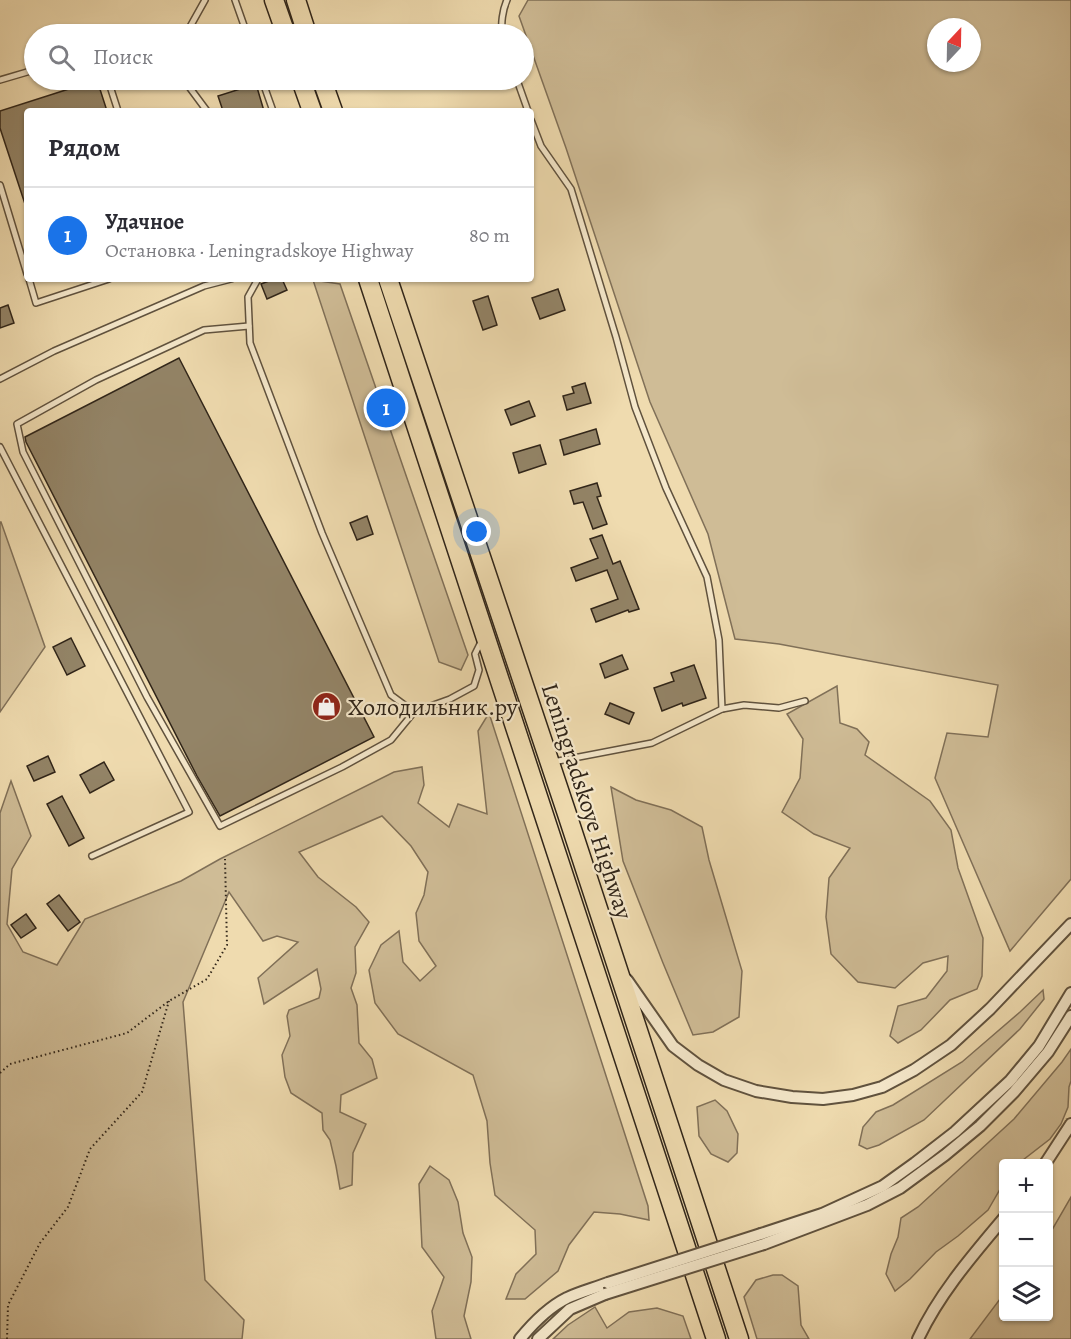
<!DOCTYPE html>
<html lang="ru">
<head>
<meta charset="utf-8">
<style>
  :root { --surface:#fff; --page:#f7f7f7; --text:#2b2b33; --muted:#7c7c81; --line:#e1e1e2; --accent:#1a73e8 }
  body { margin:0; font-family:Alegreya,serif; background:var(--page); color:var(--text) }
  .controls { position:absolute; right:18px; bottom:18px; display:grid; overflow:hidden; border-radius:6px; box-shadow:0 2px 4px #0004 }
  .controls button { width:54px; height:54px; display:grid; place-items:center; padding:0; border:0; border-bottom:2px solid var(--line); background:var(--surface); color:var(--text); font:30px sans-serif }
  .compass { position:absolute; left:927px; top:18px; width:54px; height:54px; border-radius:50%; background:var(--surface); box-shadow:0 2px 4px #0004; rotate:22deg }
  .you { position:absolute; left:477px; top:532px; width:21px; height:21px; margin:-15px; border:4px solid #fff; border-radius:50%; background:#1a73e8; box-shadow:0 0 0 9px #1a73e833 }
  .badge { display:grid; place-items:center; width:39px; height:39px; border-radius:50%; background:var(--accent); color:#fff; font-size:20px; font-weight:700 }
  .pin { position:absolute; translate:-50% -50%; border:3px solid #fff; box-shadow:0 2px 6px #0006 }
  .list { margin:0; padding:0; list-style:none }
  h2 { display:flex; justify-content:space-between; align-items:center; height:78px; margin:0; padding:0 24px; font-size:26px }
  h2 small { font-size:20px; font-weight:400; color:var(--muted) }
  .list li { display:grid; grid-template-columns:39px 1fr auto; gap:18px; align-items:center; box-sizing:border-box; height:96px; padding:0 24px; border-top:2px solid var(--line) }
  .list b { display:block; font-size:22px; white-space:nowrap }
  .list p { margin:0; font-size:20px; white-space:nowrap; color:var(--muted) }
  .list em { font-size:20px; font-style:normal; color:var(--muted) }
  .icon { flex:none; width:33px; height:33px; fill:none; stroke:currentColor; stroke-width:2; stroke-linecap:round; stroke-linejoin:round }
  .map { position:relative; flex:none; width:1071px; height:1339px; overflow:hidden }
  .search { position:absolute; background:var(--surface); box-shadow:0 2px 4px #0004; left:24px; top:24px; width:510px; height:66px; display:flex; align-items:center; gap:15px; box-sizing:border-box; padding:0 21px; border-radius:33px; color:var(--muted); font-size:22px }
  .panel { position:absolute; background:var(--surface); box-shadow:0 2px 4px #0004; left:24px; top:108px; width:510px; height:174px; border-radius:6px }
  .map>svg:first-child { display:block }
  .green { fill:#cfbc96; stroke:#807058; stroke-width:1.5; fill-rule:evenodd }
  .building { fill:#938467; stroke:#302519; stroke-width:1.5 }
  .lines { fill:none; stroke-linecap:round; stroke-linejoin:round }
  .service-casing { stroke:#60523e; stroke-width:8 }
  .minor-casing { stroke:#60523e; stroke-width:14 }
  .trunk-casing { stroke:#302519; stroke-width:21 }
  .path { stroke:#302519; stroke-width:2; stroke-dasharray:1.5 3; stroke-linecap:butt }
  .service { stroke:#f5e8cb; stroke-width:5 }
  .minor { stroke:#f5e8cb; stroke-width:10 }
  .trunk { stroke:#efdbaf; stroke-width:18 }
  .minor-bridge-casing { stroke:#60523e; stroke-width:14; stroke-linecap:butt }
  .minor-bridge { stroke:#f5e8cb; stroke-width:10 }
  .labels { text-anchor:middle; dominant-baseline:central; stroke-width:4.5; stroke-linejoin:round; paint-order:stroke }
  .poi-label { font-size:24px; fill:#302519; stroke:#f5e8cb; text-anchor:start }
  .street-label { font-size:24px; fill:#302519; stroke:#f5e8cb }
</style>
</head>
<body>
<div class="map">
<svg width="1071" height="1339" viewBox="0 0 1071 1339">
  <rect width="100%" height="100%" fill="#efdbaf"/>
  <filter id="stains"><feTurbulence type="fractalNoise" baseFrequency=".00333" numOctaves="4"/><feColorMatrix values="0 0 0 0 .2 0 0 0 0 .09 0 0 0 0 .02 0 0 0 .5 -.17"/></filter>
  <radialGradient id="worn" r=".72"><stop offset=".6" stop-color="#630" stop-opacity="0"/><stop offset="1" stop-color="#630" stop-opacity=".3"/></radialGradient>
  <g class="green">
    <path d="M528,0h543v879l-61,72 -75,-173 12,-45 41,4 10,-52 -219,-41 -44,-5 -27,-105 -58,-132 -84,-254 -47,-132zM936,27h36v36h-36z"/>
    <polygon points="313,280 340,284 468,655 461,670 439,662"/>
    <polygon points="0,522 1,522 45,647 0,712"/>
    <polygon points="837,686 840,723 857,729 869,742 865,755 930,801 951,830 958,868 983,938 982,976 977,989 950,1000 921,1030 898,1043 890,1036 898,1006 926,998 947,971 948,956 923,963 895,988 858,982 831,954 826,917 829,878 850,848 814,834 782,812 800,778 803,739 787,714"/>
    <polygon points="489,713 648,1206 649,1220 620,1214 594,1212 569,1245 558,1271 525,1299 506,1299 516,1274 536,1254 535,1230 495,1195 490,1163 487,1121 473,1075 398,1034 375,1003 369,970 381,945 399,931 403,962 420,981 436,966 419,941 416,913 424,895 428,872 411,846 382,816 299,852 318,877 356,907 369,922 355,947 356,973 351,988 357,1005 359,1043 372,1059 377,1078 341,1095 340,1112 366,1124 353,1153 352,1185 340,1189 336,1166 330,1140 323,1130 322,1113 291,1093 285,1077 282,1055 290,1036 287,1016 289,1010 319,998 321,989 317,969 264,1004 258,978 298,942 277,936 263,941 229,892 183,1002 205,1280 244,1320 242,1339 0,1339 0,813 11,781 31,836 12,869 7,924 23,952 57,965 85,919 181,881 220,859 394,772 422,767 424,785 418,803 449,827 458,804 487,814 478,731"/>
    <polygon points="611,787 636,800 671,810 702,827 709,860 742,971 739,1017 713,1032 693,1035 663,963 623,861"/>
    <polygon points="1043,990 1044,999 1020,1029 924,1120 879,1145 867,1149 859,1145 863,1127 876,1112 893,1105 962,1062 1020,1012"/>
    <polygon points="1071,1049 1071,1081 1069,1087 1068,1107 1061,1124 1050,1139 1019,1163 1004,1164 1003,1184 988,1210 958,1236 936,1252 910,1279 895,1291 886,1274 891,1254 898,1237 901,1218 918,1207 1014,1119 1062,1062"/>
    <polygon points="715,1100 727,1111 738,1134 737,1153 728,1162 711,1154 699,1136 697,1107"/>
    <polygon points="430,1166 449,1180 458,1202 463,1233 472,1257 471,1282 464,1316 471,1339 436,1339 432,1311 444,1277 422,1247 419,1184"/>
    <polygon points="1071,1197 1071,1339 970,1339 1003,1295 1004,1316 1048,1316 1049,1235"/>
    <polygon points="773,1275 782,1275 798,1286 801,1325 809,1339 757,1339 744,1297 756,1280"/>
    <polygon points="595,1307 607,1328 629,1312 657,1308 683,1316 691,1339 553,1339 568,1325"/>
  </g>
  <g class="building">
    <polygon points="97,80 107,111 27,111 27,204 25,204 0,128 0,111"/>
    <polygon points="256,84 264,111 223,111 218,96"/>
    <polygon points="274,279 282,279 287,290 267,299 261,284"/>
    <polygon points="558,289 565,310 540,319 532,298"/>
    <polygon points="488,296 497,325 483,330 473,301"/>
    <polygon points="8,305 14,323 0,328 0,308"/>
    <polygon points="179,358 374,737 220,816 197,776 26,442 25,437"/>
    <polygon points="585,383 591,403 567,410 563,396 574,393 572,387"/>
    <polygon points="529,401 535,416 511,425 505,410"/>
    <polygon points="596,429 600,444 564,455 560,440"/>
    <polygon points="540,445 546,464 519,473 513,453"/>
    <polygon points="597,483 601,496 597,497 607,524 593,529 583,502 574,504 570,491"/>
    <polygon points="367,516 373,534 357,540 350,523"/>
    <polygon points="602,535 613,564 620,561 639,609 629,612 628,610 596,622 591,609 618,599 607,570 576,581 571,568 598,558 590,539"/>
    <polygon points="71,638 85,666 67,675 53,647"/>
    <polygon points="622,655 628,669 605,678 600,664"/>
    <polygon points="694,665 706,698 683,706 682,703 662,711 654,688 674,681 671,673"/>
    <polygon points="610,703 634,713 629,724 605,714"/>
    <polygon points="48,756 55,772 34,781 27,766"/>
    <polygon points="104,762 114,780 90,793 80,775"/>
    <polygon points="62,796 84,838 69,846 47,804"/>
    <polygon points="59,895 80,922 68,931 47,904"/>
    <polygon points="26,914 36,928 21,938 11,925"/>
  </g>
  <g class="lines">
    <defs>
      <g id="service">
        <polyline points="235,0 247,34"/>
        <polyline points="186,34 205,0"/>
        <polyline points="467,34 502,30"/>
        <path d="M503,34c-3,-9 0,-25 4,-34"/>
        <polyline points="0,80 34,70"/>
        <polyline points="108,80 118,111"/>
        <polyline points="184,80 207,111"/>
        <polyline points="262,80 273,111"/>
        <polyline points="517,80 528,111"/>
        <polyline points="531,120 541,146 571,189 616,337 635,407 666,488 707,577 719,640 722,709"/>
        <polyline points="0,185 27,274"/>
        <polyline points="29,279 36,303 109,279"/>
        <polyline points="258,279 248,297 250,343 322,533 391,695 414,712 450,699 474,686 479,670 475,654 481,642"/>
        <polyline points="249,326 204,330 96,380 17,424 23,452 147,697 220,826 342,767 391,740 414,712"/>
        <polyline points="0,379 54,351 204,286 231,279"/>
        <polyline points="0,447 189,812 92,856"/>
        <polyline points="553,762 652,743 722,709 744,705 779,708 805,701"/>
      </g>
      <g id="minor">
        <polyline points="627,980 673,1046 698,1065 724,1080 756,1091 792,1097 823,1099 853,1095 882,1087 914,1070 951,1045 990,1009 1071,924"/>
        <polyline points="1045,1164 1071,1124"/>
        <polyline points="761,1234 822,1214 883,1186 915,1163 955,1132 1010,1081 1039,1046 1071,993"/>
        <polyline points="764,1244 867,1205 900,1188 945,1155 980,1126 1014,1092 1048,1052 1071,1016"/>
        <path d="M520,1339c13,-16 29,-32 47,-41 13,-6 28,-10 41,-15"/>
        <polyline points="538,1339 570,1309 605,1294"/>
        <path d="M918,1339c21,-45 54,-83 86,-121"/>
      </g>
      <g id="trunk">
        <polyline points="274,0 286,34"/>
        <polyline points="296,0 307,34"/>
        <polyline points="301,80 312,111"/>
        <polyline points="322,80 333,111"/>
        <polyline points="368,279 716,1339"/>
        <polyline points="388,279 566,811 739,1339"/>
      </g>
    </defs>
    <use href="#service" class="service-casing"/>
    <use href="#minor" class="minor-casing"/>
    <use href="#trunk" class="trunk-casing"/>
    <g class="path">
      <polyline points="0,1073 10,1064 127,1033 169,1001 207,979 227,945 225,859"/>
      <polyline points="7,1339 8,1305 40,1243 68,1207 90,1149 142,1092 169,1001"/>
    </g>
    <use href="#service" class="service"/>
    <use href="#minor" class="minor"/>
    <use href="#trunk" class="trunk"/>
    <defs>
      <g id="minor-bridge">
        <polyline points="608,1283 761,1234"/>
        <polyline points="605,1294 764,1244"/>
      </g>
    </defs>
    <use href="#minor-bridge" class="minor-bridge-casing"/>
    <use href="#minor-bridge" class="minor-bridge"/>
  </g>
  <defs>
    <symbol id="shop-disc" viewBox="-11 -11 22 22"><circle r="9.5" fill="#8f2418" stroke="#f5e8cb"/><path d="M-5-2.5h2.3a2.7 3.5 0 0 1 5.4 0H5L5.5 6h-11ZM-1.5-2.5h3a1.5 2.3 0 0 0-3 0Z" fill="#fff"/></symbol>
  </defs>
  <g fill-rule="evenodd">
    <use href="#shop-disc" x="310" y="690" width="33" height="33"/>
  </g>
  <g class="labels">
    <g class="poi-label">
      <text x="348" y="707">Холодильник.ру</text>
    </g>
    <g class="street-label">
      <text transform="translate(587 801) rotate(72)">Leningradskoye Highway</text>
    </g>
  </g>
  <rect width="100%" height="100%" filter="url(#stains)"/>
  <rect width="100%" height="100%" fill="url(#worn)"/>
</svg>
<div class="controls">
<button>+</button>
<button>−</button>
<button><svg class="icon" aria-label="layers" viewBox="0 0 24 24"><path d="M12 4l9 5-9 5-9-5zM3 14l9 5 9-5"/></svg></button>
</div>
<svg class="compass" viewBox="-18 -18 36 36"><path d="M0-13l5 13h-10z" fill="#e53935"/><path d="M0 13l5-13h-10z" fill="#7c7c81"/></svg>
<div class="you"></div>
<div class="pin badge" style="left:386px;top:408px">1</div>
<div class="search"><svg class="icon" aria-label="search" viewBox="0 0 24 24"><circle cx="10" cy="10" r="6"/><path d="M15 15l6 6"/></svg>Поиск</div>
<section class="panel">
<h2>Рядом<small></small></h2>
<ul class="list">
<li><span class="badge">1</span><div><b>Удачное</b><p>Остановка · Leningradskoye Highway</p></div><em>80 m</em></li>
</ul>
</section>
</div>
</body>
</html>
